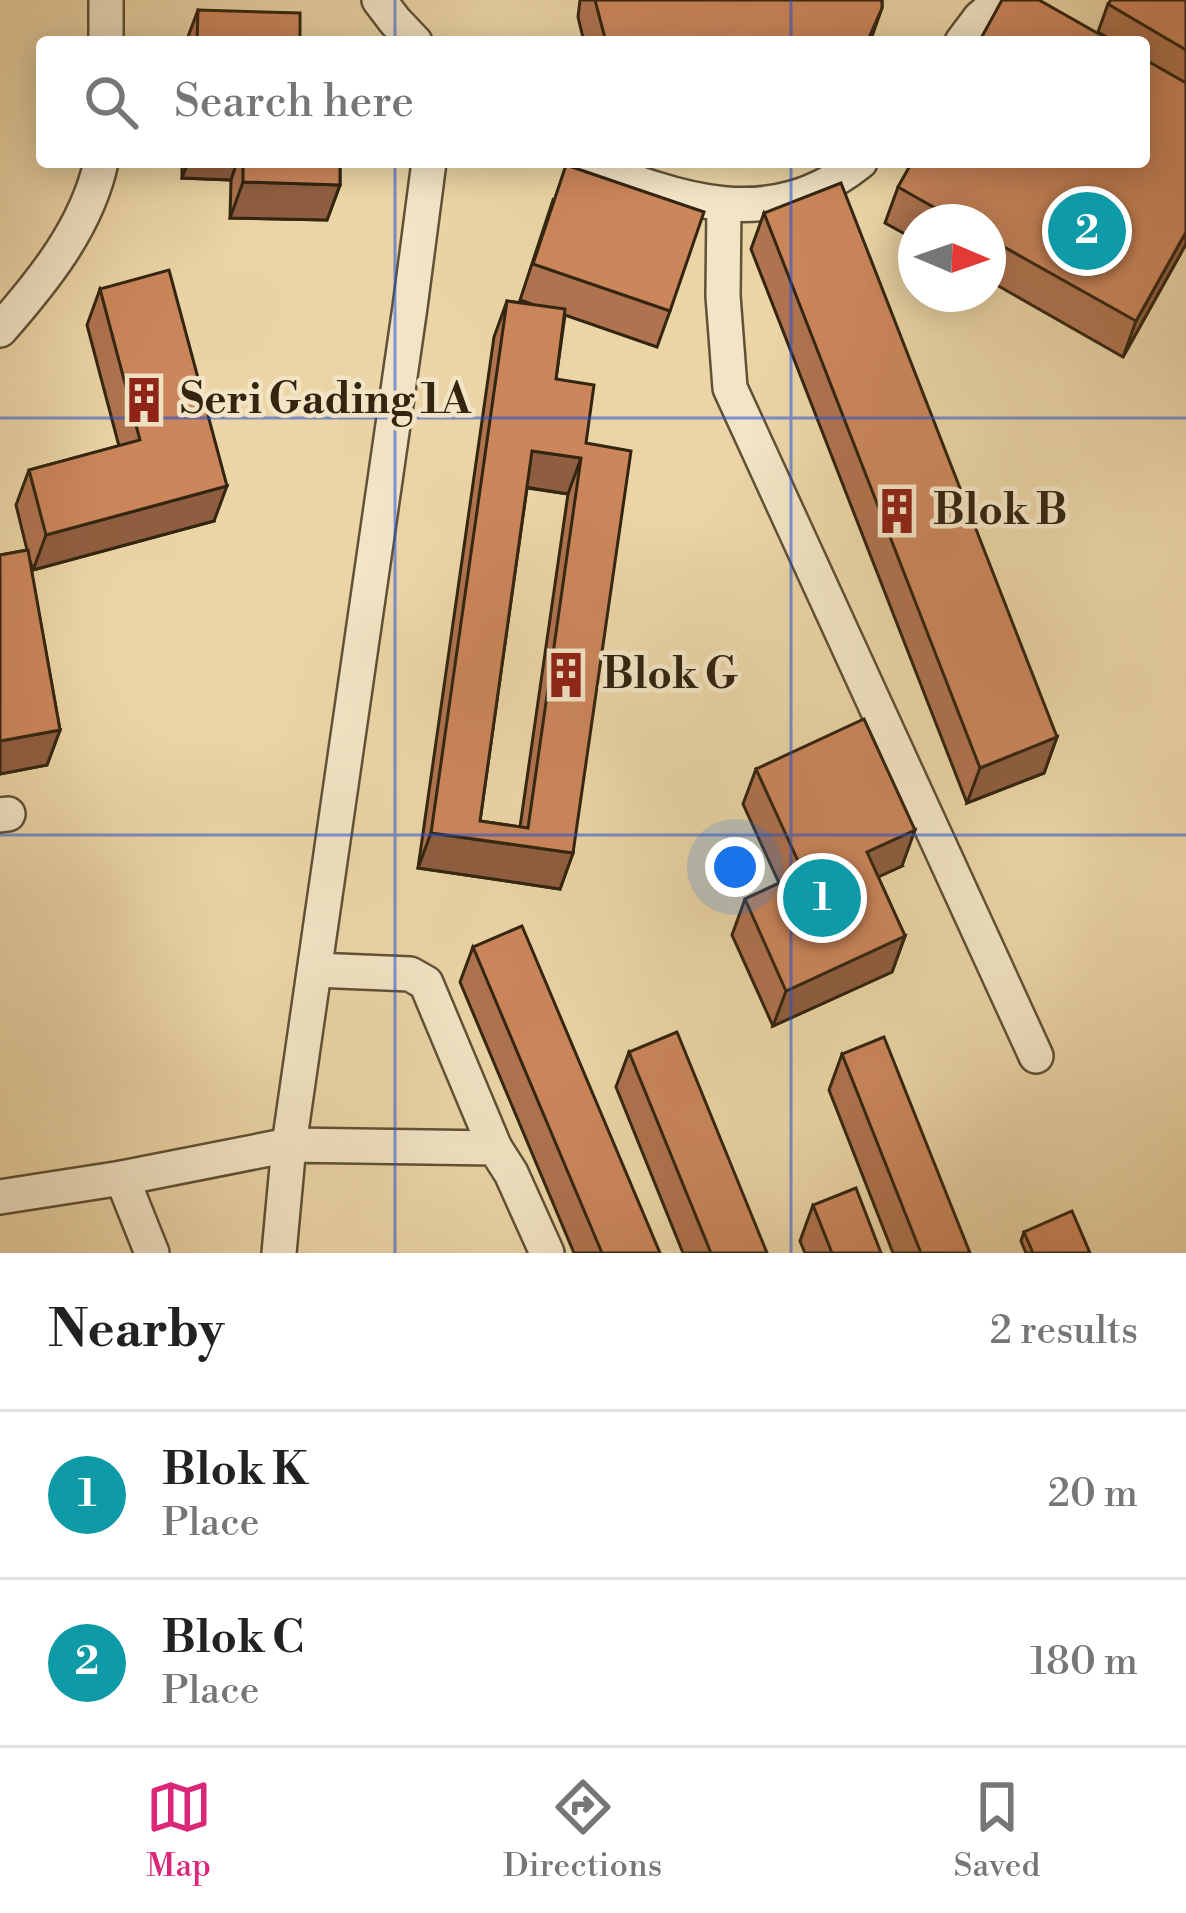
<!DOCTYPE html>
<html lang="en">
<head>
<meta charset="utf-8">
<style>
  :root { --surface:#fff; --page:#f6f6f6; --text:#222; --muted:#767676; --line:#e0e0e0; --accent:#db2777 }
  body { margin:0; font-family:"Libre Bodoni",serif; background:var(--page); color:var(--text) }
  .compass { position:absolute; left:898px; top:204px; width:108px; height:108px; border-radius:50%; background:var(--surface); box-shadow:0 6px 30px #0003; rotate:92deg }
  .you { position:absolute; left:735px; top:867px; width:42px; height:42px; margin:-30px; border:9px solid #fff; border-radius:50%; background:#1a73e8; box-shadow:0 0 0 18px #1a73e833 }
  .badge { display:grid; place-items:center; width:78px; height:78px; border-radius:50%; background:var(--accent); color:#fff; font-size:39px; font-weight:700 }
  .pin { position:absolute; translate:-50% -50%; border:6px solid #fff; box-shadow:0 3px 12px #0006 }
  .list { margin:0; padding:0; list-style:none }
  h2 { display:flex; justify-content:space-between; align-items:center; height:156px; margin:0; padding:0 48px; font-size:51px }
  h2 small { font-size:39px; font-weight:400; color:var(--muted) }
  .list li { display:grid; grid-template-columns:78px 1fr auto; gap:36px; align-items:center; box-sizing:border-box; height:168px; padding:0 48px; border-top:3px solid var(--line) }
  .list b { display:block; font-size:45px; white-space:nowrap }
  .list p { margin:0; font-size:39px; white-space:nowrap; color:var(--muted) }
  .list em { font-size:39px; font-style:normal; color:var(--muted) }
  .icon { flex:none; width:66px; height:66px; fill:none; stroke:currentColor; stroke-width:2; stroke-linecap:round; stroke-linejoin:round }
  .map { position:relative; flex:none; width:1186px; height:1253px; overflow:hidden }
  .search { position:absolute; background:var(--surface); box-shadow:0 6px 30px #0003; left:36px; right:36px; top:36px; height:132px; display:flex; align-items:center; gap:30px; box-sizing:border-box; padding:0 42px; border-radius:12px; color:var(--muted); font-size:45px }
  .sheet { height:492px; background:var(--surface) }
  nav { display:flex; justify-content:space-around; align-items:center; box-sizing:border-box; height:168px; border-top:3px solid var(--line); background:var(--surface); font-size:33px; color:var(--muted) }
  nav a { display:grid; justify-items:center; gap:6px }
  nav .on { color:var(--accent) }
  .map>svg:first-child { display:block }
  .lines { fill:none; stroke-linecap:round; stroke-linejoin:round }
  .minor-casing { stroke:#615136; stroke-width:38 }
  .minor { stroke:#f2e4c5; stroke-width:33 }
  .wall { fill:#af734f; stroke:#332510; stroke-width:3; fill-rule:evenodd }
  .shaded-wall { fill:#8f5e40; stroke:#332510; stroke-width:3 }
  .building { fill:#cc865c; stroke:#332510; stroke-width:3; fill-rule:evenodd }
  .grid { fill:none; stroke:#1d4ed8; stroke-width:3; stroke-opacity:0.55 }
  .labels { text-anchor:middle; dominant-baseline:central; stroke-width:9; stroke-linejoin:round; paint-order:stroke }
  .poi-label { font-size:42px; font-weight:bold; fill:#332510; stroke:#f2e4c5; text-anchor:start }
</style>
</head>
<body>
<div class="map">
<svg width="1186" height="1253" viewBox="0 0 1186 1253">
  <rect width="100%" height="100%" fill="#ebd5a6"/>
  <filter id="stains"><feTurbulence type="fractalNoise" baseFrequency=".00167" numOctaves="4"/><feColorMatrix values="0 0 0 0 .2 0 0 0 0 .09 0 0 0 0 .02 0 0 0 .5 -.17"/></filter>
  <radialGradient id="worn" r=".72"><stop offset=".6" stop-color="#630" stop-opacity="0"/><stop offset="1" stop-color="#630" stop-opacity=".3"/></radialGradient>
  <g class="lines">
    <defs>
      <g id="minor">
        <polyline points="106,0 106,42"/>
        <polyline points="379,0 395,21 415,42"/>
        <polyline points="962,42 980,18 1001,0"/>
        <path d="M582,162c97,38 187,73 278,0"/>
        <polyline points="724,205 723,296 730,388 1036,1056"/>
        <path d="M0,330c43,-49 87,-103 101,-168"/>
        <polyline points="0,815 8,814"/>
        <polyline points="315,970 410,974 426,983 495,1148"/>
        <polyline points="122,1178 152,1253"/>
        <polyline points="0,1197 122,1178 289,1145 410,307 429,162"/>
        <polyline points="279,1253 289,1145 495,1148 511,1173 547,1253"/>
      </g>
    </defs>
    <use href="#minor" class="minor-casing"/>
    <use href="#minor" class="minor"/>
  </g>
  <g class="wall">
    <polygon points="580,0 882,0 882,8 870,42 584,42 578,17"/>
    <polygon points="1186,0 1186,244 1123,357 988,280 988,222 916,222 916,240 885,223 898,187 1144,59 1144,42 1115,42 1098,32 1108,4"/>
    <polygon points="198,10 300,42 186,42"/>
    <polygon points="182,162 340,162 340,185 327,220 230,218 231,180 182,178"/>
    <path d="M553,200l117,111 -13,36 -92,-32 -9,64 30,64 -13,410 -13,36 -142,-21 76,-531 13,-36 27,4 -14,-5zM527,488l41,6 -48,333 -40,-6z"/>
    <polygon points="764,213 1057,737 1044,773 967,803 751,249"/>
    <polygon points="100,289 214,521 33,570 29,558 60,730 47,765 0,774 0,555 27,550 16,505 29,470 119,446 87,325"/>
    <polygon points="756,769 902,866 878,877 905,936 892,972 773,1026 732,935 745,899 779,883 743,804"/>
    <polygon points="473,947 660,1253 574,1253 460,982"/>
    <polygon points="629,1052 767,1253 683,1253 616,1087"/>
    <polygon points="842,1054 970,1253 893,1253 829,1090"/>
    <polygon points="813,1205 881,1253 805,1253 800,1241"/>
    <polygon points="1024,1232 1090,1253 1026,1253 1021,1241"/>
  </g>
  <g class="shaded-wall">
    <polygon points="188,162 237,162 231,180 182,178"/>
    <polygon points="243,182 340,185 327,220 230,218"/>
    <polygon points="1186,232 1186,244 1123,357 1136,321"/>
    <polygon points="532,451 581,458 568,494 519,486"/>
    <polygon points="227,486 214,521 33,570 46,535"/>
    <polygon points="60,730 47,765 0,774 0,741"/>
    <polygon points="1057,737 1044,773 967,803 980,768"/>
    <polygon points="915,830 902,866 854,888 867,852"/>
    <polygon points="431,833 573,853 560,889 418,868"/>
    <polygon points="905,936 892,972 773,1026 786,991"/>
  </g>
  <g class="building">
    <polygon points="595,0 882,0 882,8 867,42 606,42"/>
    <polygon points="1002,0 1039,0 1113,42 979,42"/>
    <polygon points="1111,0 1186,0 1186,50 1108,4"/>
    <polygon points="198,10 300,13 300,42 197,42"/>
    <polygon points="1144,59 1186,83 1186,232 1136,321 988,238 988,222 960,222 898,187 912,162 1144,162"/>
    <polygon points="243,162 340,162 340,185 243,182"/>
    <polygon points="566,165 704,212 670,311 533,264"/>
    <polygon points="841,183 1057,737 980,768 764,213"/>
    <polygon points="169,270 227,486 46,535 29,470 140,440 100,289"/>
    <path d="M507,301l58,8 -9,70 38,6 -8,58 45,8 -58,402 -142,-20zM532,451l49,7 -53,370 -48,-7z"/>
    <polygon points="28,550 60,730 0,741 0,555"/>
    <polygon points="864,719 915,830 867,852 905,936 786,991 745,899 803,872 756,769"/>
    <polygon points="522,926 660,1253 602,1253 473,947"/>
    <polygon points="677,1032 767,1253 711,1253 629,1052"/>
    <polygon points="884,1037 970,1253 921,1253 842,1054"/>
    <polygon points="856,1188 881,1253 832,1253 813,1205"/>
    <polygon points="1072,1211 1090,1253 1033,1253 1024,1232"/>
  </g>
  <path class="grid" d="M395,0v42M791,0v42M395,162v1091M791,162v1091M0,418h1186M0,835h1186"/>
  <defs>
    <symbol id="building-bare" viewBox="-9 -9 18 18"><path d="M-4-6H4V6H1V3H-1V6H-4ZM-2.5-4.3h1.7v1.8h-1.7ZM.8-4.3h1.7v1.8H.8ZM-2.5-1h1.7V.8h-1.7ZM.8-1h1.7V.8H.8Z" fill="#8f2418" stroke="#f2e4c5" stroke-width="2.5" paint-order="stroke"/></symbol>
  </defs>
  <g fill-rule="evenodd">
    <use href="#building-bare" x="111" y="367" width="66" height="66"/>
    <use href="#building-bare" x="864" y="478" width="66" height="66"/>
    <use href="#building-bare" x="533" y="642" width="66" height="66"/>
  </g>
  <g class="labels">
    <g class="poi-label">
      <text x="180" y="400">Seri Gading 1A</text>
      <text x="933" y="511">Blok B</text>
      <text x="602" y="675">Blok G</text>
    </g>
  </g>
  <rect width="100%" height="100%" filter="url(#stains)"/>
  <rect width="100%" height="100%" fill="url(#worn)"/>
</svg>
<svg class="compass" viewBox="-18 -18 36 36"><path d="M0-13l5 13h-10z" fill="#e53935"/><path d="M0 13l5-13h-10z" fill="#767676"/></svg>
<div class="you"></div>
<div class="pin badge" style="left:822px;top:898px;background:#0f9aa8">1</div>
<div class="pin badge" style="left:1087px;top:231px;background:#0f9aa8">2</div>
<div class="search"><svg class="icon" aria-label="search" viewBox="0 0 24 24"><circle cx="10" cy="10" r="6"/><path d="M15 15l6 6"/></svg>Search here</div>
</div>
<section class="sheet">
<h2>Nearby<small>2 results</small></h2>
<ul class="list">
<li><span class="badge" style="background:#0f9aa8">1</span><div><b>Blok K</b><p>Place</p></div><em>20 m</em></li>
<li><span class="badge" style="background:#0f9aa8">2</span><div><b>Blok C</b><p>Place</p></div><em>180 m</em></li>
</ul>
</section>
<nav>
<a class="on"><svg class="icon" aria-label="map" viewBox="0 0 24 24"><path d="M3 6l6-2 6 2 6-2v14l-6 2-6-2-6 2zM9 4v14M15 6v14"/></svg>Map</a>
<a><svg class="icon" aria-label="directions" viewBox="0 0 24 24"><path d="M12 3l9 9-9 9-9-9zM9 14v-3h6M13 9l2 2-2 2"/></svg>Directions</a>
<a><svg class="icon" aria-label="saved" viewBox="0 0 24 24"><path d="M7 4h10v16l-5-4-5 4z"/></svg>Saved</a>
</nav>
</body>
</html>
